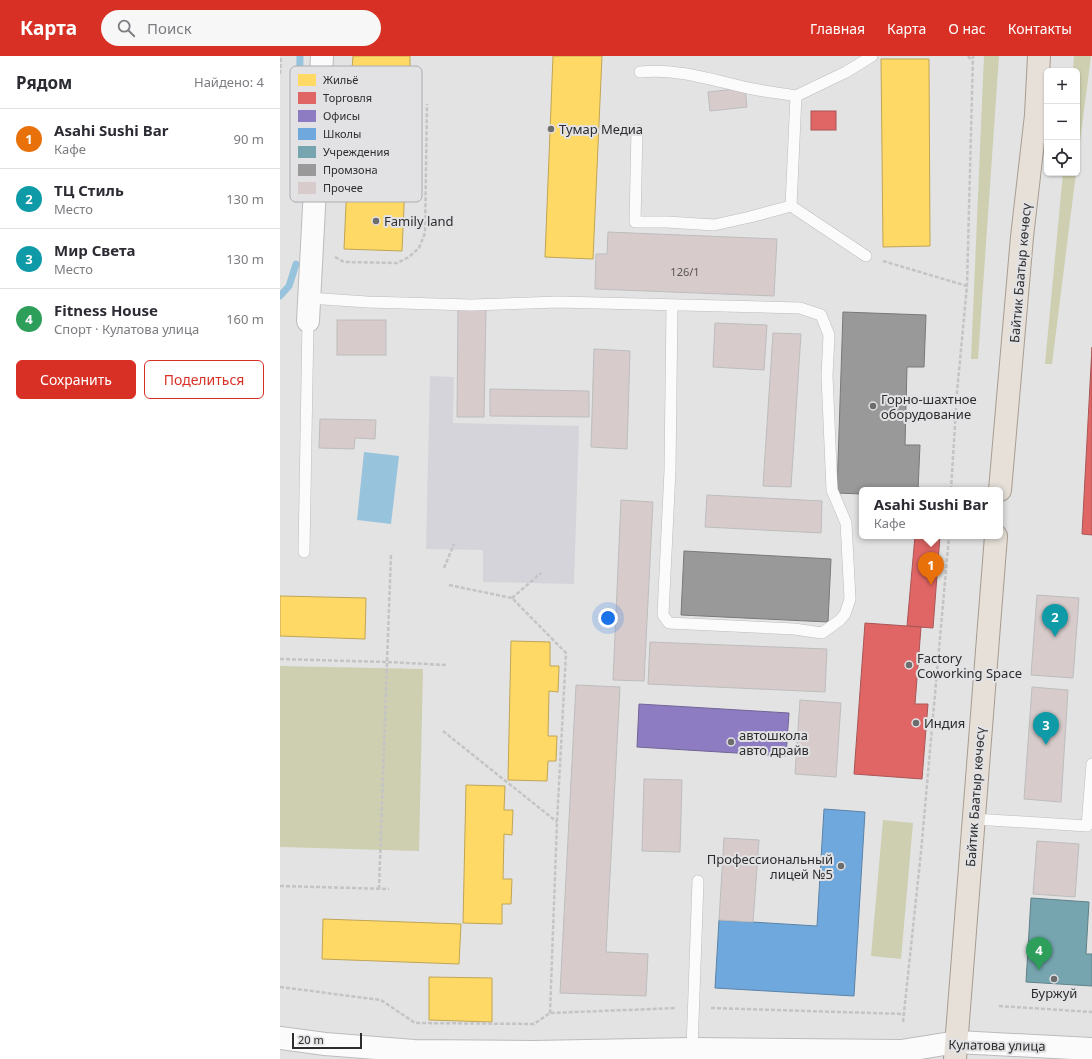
<!DOCTYPE html>
<html lang="ru">
<head>
<meta charset="utf-8">
<style>
  :root { --surface:#fff; --page:#f7f7f7; --text:#2b2b33; --muted:#7c7c81; --line:#e1e1e2; --accent:#d93025 }
  body { margin:0; font-family:"Noto Sans",sans-serif; background:var(--page); color:var(--text) }
  .controls { position:absolute; right:12px; top:12px; display:grid; overflow:hidden; border-radius:6px; box-shadow:0 1px 3px #0004 }
  .controls button { width:36px; height:36px; display:grid; place-items:center; padding:0; border:0; border-bottom:1px solid var(--line); background:var(--surface); color:var(--text); font:20px sans-serif }
  .scale { position:absolute; left:12px; bottom:10px; width:70px; box-sizing:border-box; padding-left:4px; border:2px solid #2d2d2e; border-top:0; font-size:11px; line-height:14px; white-space:nowrap; color:#2d2d2e; -webkit-text-stroke:3px #e2e2e5; paint-order:stroke }
  .you { position:absolute; left:328px; top:562px; width:14px; height:14px; margin:-10px; border:3px solid #fff; border-radius:50%; background:#1a73e8; box-shadow:0 0 0 6px #1a73e833 }
  .badge { display:grid; place-items:center; width:26px; height:26px; border-radius:50%; background:var(--accent); color:#fff; font-size:13px; font-weight:700 }
  .pin { position:absolute; translate:-50% -33px; filter:drop-shadow(0 1px 2px #0008) }
  .pin::after { content:''; position:absolute; top:21px; width:14px; height:12px; background:inherit; clip-path:polygon(0 0,100% 0,50% 100%) }
  .popup { position:absolute; left:579px; top:431px; width:144px; height:52px; box-sizing:border-box; display:grid; place-content:center; border-radius:6px; background:var(--surface); filter:drop-shadow(0 1px 3px #0005); font-size:13px; white-space:nowrap; color:var(--muted) }
  .popup b { font-size:15px; color:var(--text) }
  .popup::after { content:''; position:absolute; left:50%; top:100%; margin-left:-8px; border:8px solid transparent; border-top-color:var(--surface) }
  .list { margin:0; padding:0; list-style:none }
  h2 { display:flex; justify-content:space-between; align-items:center; height:52px; margin:0; padding:0 16px; font-size:17px }
  h2 small { font-size:13px; font-weight:400; color:var(--muted) }
  .list li { display:grid; grid-template-columns:26px 1fr auto; gap:12px; align-items:center; box-sizing:border-box; height:60px; padding:0 16px; border-top:1px solid var(--line) }
  .list b { display:block; font-size:15px; white-space:nowrap }
  .list p { margin:0; font-size:13px; white-space:nowrap; color:var(--muted) }
  .list em { font-size:13px; font-style:normal; color:var(--muted) }
  .actions { display:flex; gap:8px; padding:12px 16px }
  .actions a { flex:1; padding:9px 0; border:1px solid var(--accent); border-radius:6px; text-align:center; font-size:14px; color:var(--accent) }
  .actions .main { background:var(--accent); color:#fff }
  .icon { flex:none; width:22px; height:22px; fill:none; stroke:currentColor; stroke-width:2; stroke-linecap:round; stroke-linejoin:round }
  .map { position:relative; flex:none; width:812px; height:1003px; overflow:hidden }
  header { display:flex; align-items:center; gap:24px; box-sizing:border-box; height:56px; padding:0 20px; background:var(--accent); color:#fff }
  header strong { font-size:19px }
  nav { display:flex; gap:22px; margin-inline-start:auto; font-size:14px }
  .search { width:280px; height:36px; background:var(--page); display:flex; align-items:center; gap:10px; box-sizing:border-box; padding:0 14px; border-radius:22px; color:var(--muted); font-size:15px }
  main { display:flex }
  aside { flex:1; background:var(--surface) }
  .map>svg:first-child { display:block }
  .built { fill:#d4d4da }
  .green { fill:#cdcfb0 }
  .water { fill:#98c3dc }
  .homes { fill:#ffd966; stroke:#c0a555 }
  .shops { fill:#e06666; stroke:#a55 }
  .offices { fill:#8e7cc3; stroke:#716496 }
  .schools { fill:#6fa8dc; stroke:#5b83a8 }
  .public { fill:#76a5af; stroke:#608188 }
  .industry { fill:#999; stroke:#797979 }
  .lines { fill:none; stroke-linecap:round; stroke-linejoin:round }
  .stream { stroke:#98c3dc; stroke-width:7 }
  .building { fill:#d7cbcb; stroke:#bebdbe }
  .lane-casing { stroke:#bcbcbd; stroke-width:12 }
  .street-casing { stroke:#bcbcbd; stroke-width:24 }
  .secondary-casing { stroke:#bcbcbd; stroke-width:24 }
  .primary-casing { stroke:#a79c8f; stroke-width:24 }
  .path { stroke:#c4c4c5; stroke-width:2.5; stroke-dasharray:4 2; stroke-linecap:butt }
  .lane { stroke:#fbfbfb; stroke-width:11 }
  .street { stroke:#fbfbfb; stroke-width:22 }
  .secondary { stroke:#fbfbfb; stroke-width:22 }
  .primary { stroke:#e6e0d9; stroke-width:22 }
  .poi-dot { fill:#6d6d6e; stroke:#e2e2e5; stroke-width:1.5 }
  .labels { text-anchor:middle; dominant-baseline:central; stroke-width:4; stroke-linejoin:round; paint-order:stroke }
  .number-label { font-size:11px; fill:#585455 }
  .poi-label { font-size:13px; fill:#2d2d2e; stroke:#e2e2e5; text-anchor:start }
  .street-label { font-size:13px; fill:#2d2d2e; stroke:#e2e2e5 }
  .key { fill:#e2e2e5; stroke:#acacae; stroke-width:1 }
  .key-label { font-size:11px; fill:#2d2d2e }
</style>
</head>
<body>
<header>
<strong>Карта</strong>
<div class="search"><svg class="icon" aria-label="search" viewBox="0 0 24 24"><circle cx="10" cy="10" r="6"/><path d="M15 15l6 6"/></svg>Поиск</div>
<nav><a>Главная</a><a>Карта</a><a>О нас</a><a>Контакты</a></nav>
</header>
<main>
<aside>
<h2>Рядом<small>Найдено: 4</small></h2>
<ul class="list">
<li><span class="badge" style="background:#e8710a">1</span><div><b>Asahi Sushi Bar</b><p>Кафе</p></div><em>90 m</em></li>
<li><span class="badge" style="background:#0f9aa8">2</span><div><b>ТЦ Стиль</b><p>Место</p></div><em>130 m</em></li>
<li><span class="badge" style="background:#0f9aa8">3</span><div><b>Мир Света</b><p>Место</p></div><em>130 m</em></li>
<li><span class="badge" style="background:#2e9e5b">4</span><div><b>Fitness House</b><p>Спорт · Кулатова улица</p></div><em>160 m</em></li>
</ul>
<div class="actions"><a class="main">Сохранить</a><a>Поделиться</a></div>
</aside>
<div class="map">
<svg width="812" height="1003" viewBox="0 0 812 1003">
  <rect width="100%" height="100%" fill="#e3e3e4"/>
  <polygon class="built" points="150,320 174,321 173,367 299,370 294,528 203,526 203,494 146,493"/>
  <g class="green">
    <polygon points="704,0 719,0 698,303 691,303"/>
    <polygon points="794,0 811,0 797,109 797,15 793,15"/>
    <polygon points="783,117 796,117 772,308 765,308"/>
    <polygon points="0,610 143,613 139,795 0,791"/>
    <polygon points="603,764 633,767 621,903 591,900"/>
  </g>
  <polygon class="water" points="84,396 119,400 111,468 77,464"/>
  <g class="homes">
    <polygon points="73,0 130,0 130,15 72,13"/>
    <polygon points="273,0 322,0 313,203 265,201"/>
    <polygon points="601,3 649,3 650,190 603,191"/>
    <polygon points="72,13 130,15 122,195 64,193"/>
    <polygon points="0,540 86,542 85,583 0,580"/>
    <polygon points="231,585 270,586 270,610 279,610 278,636 269,635 268,680 277,680 276,705 268,705 267,725 228,724"/>
    <polygon points="186,729 225,730 224,754 233,754 232,779 224,778 223,823 232,823 231,848 222,848 222,868 183,867"/>
    <polygon points="43,863 181,868 179,908 42,903"/>
    <polygon points="149,921 212,922 212,966 149,964"/>
  </g>
  <g class="shops">
    <rect x="531" y="55" width="25" height="19"/>
    <polygon points="812,291 812,479 802,478"/>
    <polygon points="635,480 660,480 653,572 627,570"/>
    <polygon points="585,567 641,571 635,648 648,648 642,723 574,718"/>
  </g>
  <polygon class="offices" points="359,648 509,657 506,700 357,691"/>
  <polygon class="schools" points="544,753 585,756 574,940 435,932 439,864 537,870"/>
  <polygon class="public" points="751,842 809,846 806,898 812,898 812,930 746,926"/>
  <g class="industry">
    <polygon points="563,256 646,259 644,311 627,311 625,389 640,389 638,434 582,434 582,438 557,437"/>
    <polygon points="404,495 551,503 548,566 401,559"/>
  </g>
  <g class="lines">
    <g class="stream">
      <polyline points="18,100 20,0"/>
      <polyline points="17,137 17,143"/>
      <polyline points="0,240 9,230 16,208"/>
    </g>
  </g>
  <g class="building">
    <polygon points="465,32 467,51 430,55 428,36"/>
    <polygon points="328,176 497,183 494,240 315,233 316,198 327,198"/>
    <polygon points="178,252 206,252 204,361 177,361"/>
    <rect x="57" y="264" width="49" height="35"/>
    <polygon points="435,267 487,269 484,314 433,311"/>
    <polygon points="493,277 521,278 511,431 483,430"/>
    <polygon points="314,293 350,295 347,393 311,391"/>
    <polygon points="210,333 309,335 309,361 210,360"/>
    <polygon points="40,363 96,364 95,383 75,382 74,393 39,392"/>
    <polygon points="427,439 542,445 541,477 425,471"/>
    <polygon points="341,444 373,446 364,625 333,624"/>
    <polygon points="757,539 799,542 793,622 751,619"/>
    <polygon points="370,586 547,593 545,636 368,628"/>
    <polygon points="296,629 340,631 326,896 368,898 366,940 280,937"/>
    <polygon points="752,631 788,634 781,746 744,743"/>
    <polygon points="520,644 561,647 556,721 515,718"/>
    <polygon points="364,723 402,724 400,796 362,795"/>
    <polygon points="444,782 479,784 473,866 439,864"/>
    <polygon points="757,785 799,788 795,841 753,838"/>
  </g>
  <g class="lines">
    <defs>
      <g id="lane">
        <path d="M360,16c39,-4 74,9 113,17 14,3 28,4 43,7"/>
        <polyline points="357,74 355,166 387,166 434,169 470,161 511,150"/>
        <polyline points="586,200 511,150 516,40 566,16 592,0"/>
        <polyline points="29,242 87,246 191,249 278,246 520,252 541,259 549,279 547,320 552,434 566,467 570,543 565,558 560,564 542,577 514,573 389,567 383,559 390,414 392,249"/>
        <polyline points="24,496 28,265"/>
        <polyline points="694,763 807,770 812,708"/>
        <polyline points="412,993 418,825"/>
      </g>
      <g id="street">
        <polyline points="28,265 42,0"/>
        <polyline points="0,982 45,988 134,995 254,996 412,993 621,995 677,986"/>
      </g>
      <polyline id="secondary" points="677,986 812,993"/>
      <g id="primary">
        <polyline points="720,434 742,181 756,59 759,0"/>
        <polyline points="675,1003 716,480"/>
      </g>
    </defs>
    <use href="#lane" class="lane-casing"/>
    <use href="#street" class="street-casing"/>
    <use href="#secondary" class="secondary-casing"/>
    <use href="#primary" class="primary-casing"/>
    <g class="path">
      <polyline points="688,0 692,5"/>
      <polyline points="0,18 1,0"/>
      <polyline points="55,201 64,206 117,207 129,201 139,192 145,177 147,48"/>
      <polyline points="603,205 687,230"/>
      <polyline points="671,434 677,336 687,230 693,0"/>
      <polyline points="164,512 174,488"/>
      <polyline points="169,529 232,542 286,597 277,766 270,957"/>
      <polyline points="232,542 261,517"/>
      <polyline points="0,603 107,606 111,499"/>
      <polyline points="163,675 277,766"/>
      <polyline points="0,830 109,833"/>
      <polyline points="99,833 107,606 166,609"/>
      <polyline points="0,931 101,944 135,967 254,968 270,957 396,952"/>
      <polyline points="719,950 812,956"/>
      <polyline points="431,952 624,958"/>
      <polyline points="623,966 641,796 669,480"/>
    </g>
    <use href="#lane" class="lane"/>
    <use href="#street" class="street"/>
    <use href="#secondary" class="secondary"/>
    <use href="#primary" class="primary"/>
  </g>
  <g class="poi-dot">
    <circle cx="271" cy="73" r="4"/>
    <circle cx="96" cy="165" r="4"/>
    <circle cx="593" cy="350" r="4"/>
    <circle cx="629" cy="609" r="4"/>
    <circle cx="636" cy="667" r="4"/>
    <circle cx="451" cy="686" r="4"/>
    <circle cx="561" cy="810" r="4"/>
    <circle cx="774" cy="923" r="4"/>
  </g>
  <g class="labels">
    <g class="number-label">
      <text x="405" y="215">126/1</text>
    </g>
    <g class="poi-label">
      <text x="279" y="73">Тумар Медиа</text>
      <text x="104" y="165">Family land</text>
      <text x="601" y="343">Горно-шахтное<tspan x="601" dy="15">оборудование</tspan></text>
      <text x="637" y="602">Factory<tspan x="637" dy="15">Coworking Space</tspan></text>
      <text x="644" y="667">Индия</text>
      <text x="459" y="679">автошкола<tspan x="459" dy="15">авто драйв</tspan></text>
      <text x="553" y="803" text-anchor="end">Профессиональный<tspan x="553" dy="15">лицей №5</tspan></text>
      <text x="774" y="937" text-anchor="middle">Буржуй</text>
    </g>
    <g class="street-label">
      <text transform="translate(740 217) rotate(-85)">Байтик Баатыр көчөсү</text>
      <text transform="translate(695 741) rotate(-86)">Байтик Баатыр көчөсү</text>
      <text transform="translate(717 989) rotate(1)">Кулатова улица</text>
    </g>
  </g>
  <rect x="10" y="10" width="132" height="136" rx="6" class="key"/>
  <rect x="18" y="18" width="18" height="12" fill="#ffd966"/>
  <rect x="18" y="36" width="18" height="12" fill="#e06666"/>
  <rect x="18" y="54" width="18" height="12" fill="#8e7cc3"/>
  <rect x="18" y="72" width="18" height="12" fill="#6fa8dc"/>
  <rect x="18" y="90" width="18" height="12" fill="#76a5af"/>
  <rect x="18" y="108" width="18" height="12" fill="#999"/>
  <rect x="18" y="126" width="18" height="12" fill="#d7cbcb"/>
  <g class="key-label">
    <text x="43" y="28">Жильё</text>
    <text x="43" y="46">Торговля</text>
    <text x="43" y="64">Офисы</text>
    <text x="43" y="82">Школы</text>
    <text x="43" y="100">Учреждения</text>
    <text x="43" y="118">Промзона</text>
    <text x="43" y="136">Прочее</text>
  </g>
</svg>
<div class="controls">
<button>+</button>
<button>−</button>
<button><svg class="icon" aria-label="locate" viewBox="0 0 24 24"><circle cx="12" cy="12" r="6"/><path d="M12 2v4M12 18v4M2 12h4M18 12h4"/></svg></button>
</div>
<div class="scale">20 m</div>
<div class="you"></div>
<div class="pin badge" style="left:651px;top:529px;background:#e8710a">1</div>
<div class="popup"><b>Asahi Sushi Bar</b>Кафе</div>
<div class="pin badge" style="left:775px;top:581px;background:#0f9aa8">2</div>
<div class="pin badge" style="left:766px;top:689px;background:#0f9aa8">3</div>
<div class="pin badge" style="left:759px;top:914px;background:#2e9e5b">4</div>
</div>
</main>
</body>
</html>
